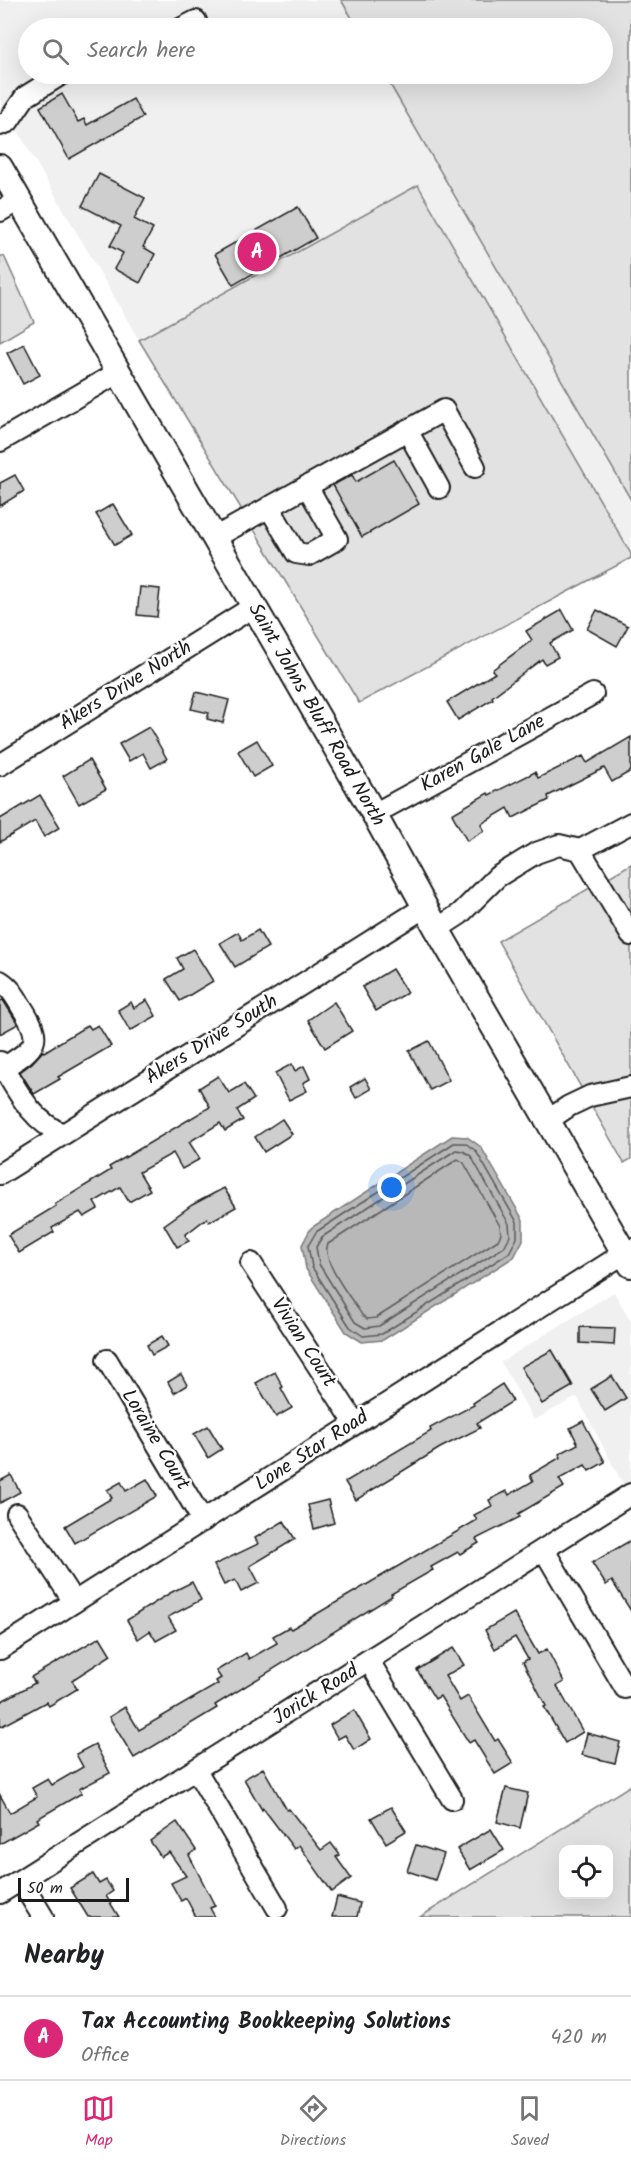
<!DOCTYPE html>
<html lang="en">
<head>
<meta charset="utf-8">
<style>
  :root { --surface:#fff; --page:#f2f2f2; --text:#202124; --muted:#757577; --line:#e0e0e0; --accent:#db2777 }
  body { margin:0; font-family:Kalam,sans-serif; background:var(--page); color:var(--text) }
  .controls { position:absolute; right:18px; bottom:18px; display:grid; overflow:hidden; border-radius:12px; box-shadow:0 6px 24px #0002 }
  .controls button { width:54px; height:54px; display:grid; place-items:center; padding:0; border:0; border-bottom:2px solid var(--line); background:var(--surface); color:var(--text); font:30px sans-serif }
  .scale { position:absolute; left:18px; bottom:15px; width:111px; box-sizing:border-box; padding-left:6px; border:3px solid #1c1c1c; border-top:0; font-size:16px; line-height:21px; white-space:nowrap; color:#1c1c1c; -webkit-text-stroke:4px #fff; paint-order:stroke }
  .you { position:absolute; left:392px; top:1188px; width:21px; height:21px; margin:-15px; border:4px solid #fff; border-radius:50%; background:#1a73e8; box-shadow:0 0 0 9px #1a73e833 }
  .badge { display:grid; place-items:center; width:39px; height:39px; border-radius:50%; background:var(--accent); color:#fff; font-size:20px; font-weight:700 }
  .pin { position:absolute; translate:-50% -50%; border:3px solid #fff; box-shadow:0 2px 6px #0006 }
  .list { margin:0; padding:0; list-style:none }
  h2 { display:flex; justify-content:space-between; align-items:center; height:78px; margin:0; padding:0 24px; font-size:26px }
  h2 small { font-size:20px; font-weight:400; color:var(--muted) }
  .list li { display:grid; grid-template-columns:39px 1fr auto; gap:18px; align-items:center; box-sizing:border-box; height:84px; padding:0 24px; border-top:2px solid var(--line) }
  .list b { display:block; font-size:22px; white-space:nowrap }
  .list p { margin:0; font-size:20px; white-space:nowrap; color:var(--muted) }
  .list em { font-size:20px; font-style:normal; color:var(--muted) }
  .icon { flex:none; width:33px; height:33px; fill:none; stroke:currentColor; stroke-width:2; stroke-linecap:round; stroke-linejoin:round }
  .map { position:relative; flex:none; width:631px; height:1917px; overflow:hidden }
  .search { position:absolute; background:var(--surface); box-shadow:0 6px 24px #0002; left:18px; right:18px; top:18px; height:66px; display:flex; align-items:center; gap:15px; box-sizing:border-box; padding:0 21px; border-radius:33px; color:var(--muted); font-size:22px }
  .sheet { height:162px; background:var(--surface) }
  nav { display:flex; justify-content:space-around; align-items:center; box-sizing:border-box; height:84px; border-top:2px solid var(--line); background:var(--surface); font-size:16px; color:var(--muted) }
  nav a { display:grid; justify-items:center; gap:3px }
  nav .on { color:var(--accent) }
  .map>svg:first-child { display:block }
  .built { fill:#f0f0f0; fill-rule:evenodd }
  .green { fill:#e2e2e2; stroke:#7f7f7f; stroke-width:1.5; fill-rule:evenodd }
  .water { fill:#b8b8b8; stroke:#7a7a7a; stroke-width:1.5 }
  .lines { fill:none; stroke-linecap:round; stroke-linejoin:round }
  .shore { stroke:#5a5a5a; stroke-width:1.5 }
  .building { fill:#cecece; stroke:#1c1c1c; stroke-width:1.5 }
  .minor-casing { stroke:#1c1c1c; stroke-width:24 }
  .major-casing { stroke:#1c1c1c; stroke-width:28 }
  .minor { stroke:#fff; stroke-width:20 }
  .major { stroke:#fff; stroke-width:24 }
  .labels { text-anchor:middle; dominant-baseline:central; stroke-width:5; stroke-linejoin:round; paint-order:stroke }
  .street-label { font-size:20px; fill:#1c1c1c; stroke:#fff }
</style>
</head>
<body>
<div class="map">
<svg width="631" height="1917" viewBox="0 0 631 1917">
  <rect width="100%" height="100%" fill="#fff"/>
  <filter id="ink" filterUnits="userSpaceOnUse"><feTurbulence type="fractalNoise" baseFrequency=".0167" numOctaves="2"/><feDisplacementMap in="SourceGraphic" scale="12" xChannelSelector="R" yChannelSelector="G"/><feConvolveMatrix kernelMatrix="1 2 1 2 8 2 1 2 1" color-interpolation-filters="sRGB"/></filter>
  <g filter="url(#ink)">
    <g class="built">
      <path d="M0,0h631v554l-213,-369 -279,155 -139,-240zM28,28h574v46h-574z"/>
      <polygon points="614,1292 631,1322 631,1499 577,1397 534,1420 501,1362"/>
    </g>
    <g class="green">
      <polygon points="341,0 631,0 631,500 384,74 602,74 602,28 358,28"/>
      <polygon points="418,185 631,554 631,558 359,703 139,340"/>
      <polygon points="0,256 4,256 34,322 0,342"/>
      <polygon points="631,864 631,1159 624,1163 498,941"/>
      <path d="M631,1785v132h-211zM564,1850h44v44h-44z"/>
    </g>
    <polygon class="water" points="452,1136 467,1137 481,1147 523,1220 523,1240 514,1257 383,1340 362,1342 346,1332 306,1269 302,1245 311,1228"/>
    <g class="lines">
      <g class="shore">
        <polygon points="454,1143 465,1143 476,1151 517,1222 517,1238 509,1253 382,1334 363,1336 350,1327 312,1267 308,1246 316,1232"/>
        <polygon points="456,1150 463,1151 471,1156 509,1224 510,1236 504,1247 379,1326 365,1328 355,1322 319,1264 316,1247 322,1237"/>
        <path d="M458,1159l6,4 36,63 1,8 -3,6 -122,78 -9,1 -5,-4c-9,-14 -42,-55 -34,-71z"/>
      </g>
    </g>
    <g class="building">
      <polygon points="62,94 78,122 84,119 87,125 133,99 143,117 69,159 40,107"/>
      <polygon points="99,174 145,198 134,219 153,229 143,247 155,254 140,283 114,269 123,253 110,246 121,226 82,206"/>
      <polygon points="298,207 316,238 233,285 215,254"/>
      <polygon points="24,344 40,375 23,384 7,353"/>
      <polygon points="394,460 419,504 362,537 333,485 352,475 356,482"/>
      <polygon points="15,475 24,491 0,506 0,483"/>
      <polygon points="113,504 132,535 115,545 96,514"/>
      <polygon points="140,587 160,589 157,617 137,615"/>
      <polygon points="562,610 573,630 550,643 558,657 545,664 542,659 492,697 493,699 458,720 447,702 495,673 492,670 532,640 526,631"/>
      <polygon points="597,610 628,626 617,646 587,629"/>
      <polygon points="196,692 229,700 223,723 207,719 209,713 191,709"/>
      <polygon points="149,727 167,759 151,768 143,753 129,761 119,744"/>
      <polygon points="631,737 631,771 612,782 604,768 548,796 549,800 513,818 508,808 481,824 484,831 467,841 452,814 488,793 489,795 535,772 538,778 583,756 587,763"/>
      <polygon points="257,740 272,766 253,777 238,751"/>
      <polygon points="89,760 106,789 79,804 63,776"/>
      <polygon points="40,795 60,827 44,837 35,821 0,842 0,819"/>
      <polygon points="258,930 268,947 235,967 220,943 238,932 242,940"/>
      <polygon points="193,949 213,981 180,1001 166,979 183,969 177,958"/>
      <polygon points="392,969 407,993 376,1011 362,987"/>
      <polygon points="3,1000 18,1024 0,1034 0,1001"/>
      <polygon points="147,1000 156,1016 130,1031 118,1010 131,1002 134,1008"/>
      <polygon points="334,1002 352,1031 325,1048 308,1020"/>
      <polygon points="88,1025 91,1029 98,1025 111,1046 58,1077 60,1079 34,1094 20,1072 32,1063 43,1051 44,1052"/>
      <polygon points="429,1041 449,1080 430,1090 409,1051"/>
      <polygon points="292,1064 295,1071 304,1066 310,1079 303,1083 307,1091 289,1100 275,1073"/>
      <polygon points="218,1076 229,1093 244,1084 254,1099 237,1110 243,1120 225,1131 220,1123 189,1142 200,1159 182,1169 173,1153 139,1172 150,1190 129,1202 120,1187 94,1202 98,1209 84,1217 80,1212 52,1228 54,1232 19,1253 8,1235 56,1206 55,1204 111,1170 109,1167 210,1107 199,1088"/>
      <polygon points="365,1078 371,1089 356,1098 350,1087"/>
      <polygon points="282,1119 292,1134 264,1152 255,1137"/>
      <polygon points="224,1188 236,1207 209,1222 207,1218 185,1235 189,1241 177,1247 164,1225 192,1205"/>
      <polygon points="580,1327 615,1328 614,1345 580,1343"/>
      <polygon points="162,1336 168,1346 152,1355 147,1345"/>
      <polygon points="552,1350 573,1386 542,1404 521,1367"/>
      <polygon points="275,1372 283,1387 281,1388 292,1408 276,1417 256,1383"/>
      <polygon points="181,1374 187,1385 174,1393 168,1382"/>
      <polygon points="612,1376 626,1398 605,1411 591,1389"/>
      <polygon points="502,1384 513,1401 477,1423 480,1428 440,1448 356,1500 345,1482 431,1431 430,1428 474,1405 473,1403"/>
      <polygon points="583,1421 605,1462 589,1471 585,1465 559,1479 564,1487 518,1514 520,1517 476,1539 479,1543 460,1554 458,1552 431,1567 433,1570 391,1594 392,1596 215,1705 217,1708 134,1758 109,1717 125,1707 139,1730 218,1684 216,1681 221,1678 216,1671 246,1653 249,1659 277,1643 273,1636 289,1627 291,1629 477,1520 474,1515 492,1506 489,1500 507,1491 509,1495 533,1481 530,1475 561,1457 559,1454 578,1444 570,1428"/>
      <polygon points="208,1426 222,1449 208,1458 194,1434"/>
      <polygon points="11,1475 20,1492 0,1503 0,1481"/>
      <polygon points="147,1479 157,1496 75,1543 65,1526 112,1498 107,1490 121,1482 126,1491"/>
      <polygon points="328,1500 334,1523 314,1529 308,1505"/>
      <polygon points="284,1521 295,1539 250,1566 259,1583 241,1592 235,1580 224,1585 214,1565 258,1544 255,1538"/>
      <polygon points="631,1540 631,1611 612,1581 606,1585 592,1563"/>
      <polygon points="192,1582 201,1600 168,1617 176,1630 156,1641 150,1631 138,1639 127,1620 170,1593"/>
      <polygon points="514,1613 538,1654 547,1649 564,1682 557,1686 583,1732 565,1743 544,1707 546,1706 523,1662 528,1659 515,1637 495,1649 485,1630"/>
      <polygon points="100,1637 111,1655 72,1680 77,1689 49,1706 46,1702 0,1727 0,1702 35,1683 31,1677"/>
      <polygon points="453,1648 464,1665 445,1676 460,1701 468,1696 495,1741 498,1739 513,1763 495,1774 474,1740 469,1743 440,1696 435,1699 417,1670"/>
      <polygon points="354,1710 371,1739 354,1750 345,1735 338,1739 330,1725"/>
      <polygon points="587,1733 620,1742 615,1763 582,1755"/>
      <polygon points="95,1744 110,1773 79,1789 82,1793 37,1819 39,1822 0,1844 0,1795 10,1813 37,1797 32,1788 48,1779 52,1785 83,1767 76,1754"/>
      <polygon points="263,1768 287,1810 289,1809 321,1850 331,1843 340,1855 336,1857 351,1878 332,1892 299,1845 294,1849 263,1808 262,1810 244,1779"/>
      <polygon points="506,1788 528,1793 520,1828 497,1822"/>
      <polygon points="391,1807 406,1831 386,1843 371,1818"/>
      <polygon points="177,1822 196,1850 189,1855 215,1906 210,1908 215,1917 196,1917 186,1898 181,1901 171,1883 186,1876 169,1852 161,1857 150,1841"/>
      <polygon points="491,1829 504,1850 470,1870 457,1849"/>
      <polygon points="416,1845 444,1854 435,1880 407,1871"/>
      <polygon points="93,1874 99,1884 106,1880 113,1891 106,1896 119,1917 88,1917 70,1888"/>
      <polygon points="337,1897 360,1903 357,1917 332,1917"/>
    </g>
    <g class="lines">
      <defs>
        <g id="minor">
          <polyline points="182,28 196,21"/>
          <polyline points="0,125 8,122 25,97 62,74"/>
          <polyline points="0,211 19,200"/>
          <polyline points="407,430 439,488"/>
          <polyline points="0,441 119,372"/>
          <polyline points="269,507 296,553 309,555 337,539 307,486"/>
          <polyline points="214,538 444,410 475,467"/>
          <polyline points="0,765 253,607"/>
          <polyline points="374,814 593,694"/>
          <polyline points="580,850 631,823"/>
          <polyline points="437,929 460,914 497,877 536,853 559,845 580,850 631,935"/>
          <path d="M0,981c10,6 15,15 21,25 23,36 16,41 -18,62"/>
          <path d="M0,1062c17,28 31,59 63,72"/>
          <polyline points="547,1121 569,1106 590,1096 631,1087"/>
          <polyline points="0,1174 425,907"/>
          <polyline points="251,1263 355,1423"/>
          <polyline points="107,1360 203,1521"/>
          <polyline points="17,1514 74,1602"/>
          <polyline points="544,1550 625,1688"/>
          <polyline points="0,1649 631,1249"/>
          <polyline points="369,1661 452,1799"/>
          <polyline points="196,1770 277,1908"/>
          <polyline points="21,1881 43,1917"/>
          <polyline points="0,1893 631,1494"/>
        </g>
        <polyline id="major" points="0,167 374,814 437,929 631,1265"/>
      </defs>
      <use href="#minor" class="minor-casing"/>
      <use href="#major" class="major-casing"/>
      <use href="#minor" class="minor"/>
      <use href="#major" class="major"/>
    </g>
  </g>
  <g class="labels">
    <g class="street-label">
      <text transform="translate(126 686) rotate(-32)">Akers Drive North</text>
      <text transform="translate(316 715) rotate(60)">Saint Johns Bluff Road North</text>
      <text transform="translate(483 754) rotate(-29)">Karen Gale Lane</text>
      <text transform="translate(212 1040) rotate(-32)">Akers Drive South</text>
      <text transform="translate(303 1343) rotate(57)">Vivian Court</text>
      <text transform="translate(155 1440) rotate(59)">Loraine Court</text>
      <text transform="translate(312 1451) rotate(-33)">Lone Star Road</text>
      <text transform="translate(316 1695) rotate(-32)">Jorick Road</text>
    </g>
  </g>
</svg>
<div class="controls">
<button><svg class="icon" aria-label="locate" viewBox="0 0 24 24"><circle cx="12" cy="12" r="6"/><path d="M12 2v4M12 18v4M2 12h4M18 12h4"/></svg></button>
</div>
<div class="scale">50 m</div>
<div class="you"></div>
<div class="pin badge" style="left:257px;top:252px">A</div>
<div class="search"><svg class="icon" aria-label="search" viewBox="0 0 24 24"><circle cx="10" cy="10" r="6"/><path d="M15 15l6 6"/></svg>Search here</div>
</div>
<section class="sheet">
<h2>Nearby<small></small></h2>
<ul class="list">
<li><span class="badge">A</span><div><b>Tax Accounting Bookkeeping Solutions</b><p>Office</p></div><em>420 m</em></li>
</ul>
</section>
<nav>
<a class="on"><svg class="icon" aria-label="map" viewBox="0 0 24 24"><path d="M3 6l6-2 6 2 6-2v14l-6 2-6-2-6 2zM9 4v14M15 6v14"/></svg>Map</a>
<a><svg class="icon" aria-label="directions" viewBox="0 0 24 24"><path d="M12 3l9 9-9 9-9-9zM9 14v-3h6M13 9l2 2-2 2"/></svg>Directions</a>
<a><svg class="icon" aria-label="saved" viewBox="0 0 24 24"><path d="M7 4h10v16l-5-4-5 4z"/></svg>Saved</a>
</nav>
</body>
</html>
